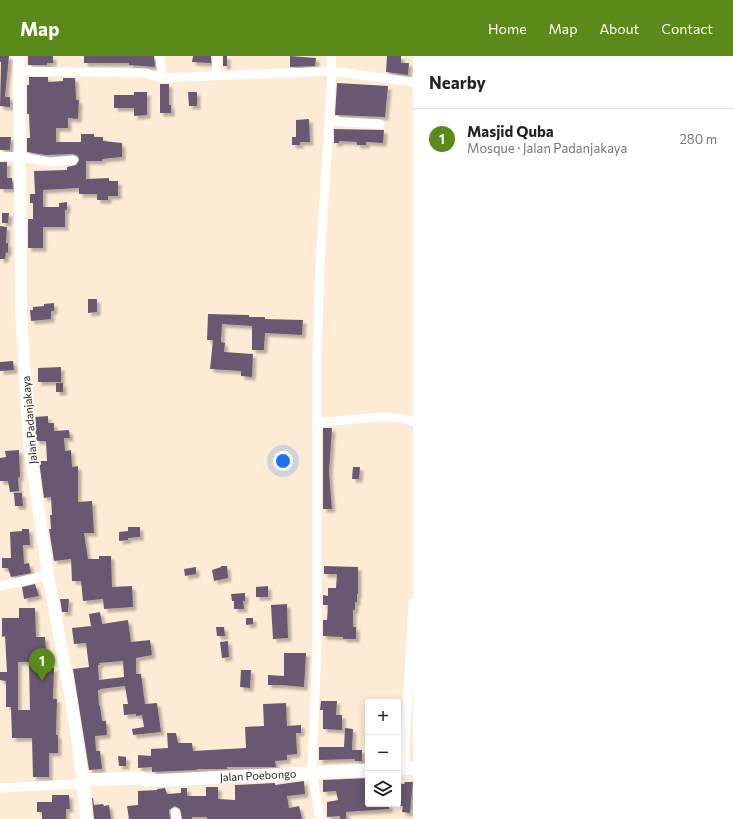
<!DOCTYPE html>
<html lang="en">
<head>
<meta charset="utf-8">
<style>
  :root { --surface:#fff; --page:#f6f6f6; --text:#222; --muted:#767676; --line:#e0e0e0; --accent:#5b891a }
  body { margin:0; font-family:Commissioner,sans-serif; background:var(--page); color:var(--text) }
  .controls { position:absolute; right:12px; bottom:12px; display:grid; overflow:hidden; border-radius:4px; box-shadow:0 2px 10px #0003 }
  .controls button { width:36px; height:36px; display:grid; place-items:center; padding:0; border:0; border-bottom:1px solid var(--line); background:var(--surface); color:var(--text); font:20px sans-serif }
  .you { position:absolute; left:283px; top:405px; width:14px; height:14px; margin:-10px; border:3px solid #fff; border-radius:50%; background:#1a73e8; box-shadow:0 0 0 6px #1a73e833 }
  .badge { display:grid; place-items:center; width:26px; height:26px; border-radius:50%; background:var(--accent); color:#fff; font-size:13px; font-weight:700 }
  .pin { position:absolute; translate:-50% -33px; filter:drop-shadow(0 1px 2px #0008) }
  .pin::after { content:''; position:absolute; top:21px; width:14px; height:12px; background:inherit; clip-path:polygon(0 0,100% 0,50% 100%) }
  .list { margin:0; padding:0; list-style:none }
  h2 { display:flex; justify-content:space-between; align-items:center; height:52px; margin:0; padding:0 16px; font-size:17px }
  h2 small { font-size:13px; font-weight:400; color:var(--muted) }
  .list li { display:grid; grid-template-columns:26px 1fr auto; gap:12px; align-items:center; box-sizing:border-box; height:60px; padding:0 16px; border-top:1px solid var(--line) }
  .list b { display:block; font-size:15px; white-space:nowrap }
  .list p { margin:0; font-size:13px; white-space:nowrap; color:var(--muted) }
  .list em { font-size:13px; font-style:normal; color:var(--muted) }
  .icon { flex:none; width:22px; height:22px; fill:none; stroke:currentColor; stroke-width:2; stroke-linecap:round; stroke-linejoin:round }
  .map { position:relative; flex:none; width:413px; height:763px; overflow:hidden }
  header { display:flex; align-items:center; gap:24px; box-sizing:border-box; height:56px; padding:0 20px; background:var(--accent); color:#fff }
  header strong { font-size:19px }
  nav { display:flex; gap:22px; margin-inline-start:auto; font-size:14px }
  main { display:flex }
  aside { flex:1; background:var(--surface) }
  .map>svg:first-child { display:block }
  .building { fill:#685871; fill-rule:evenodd; filter:url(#shadow) }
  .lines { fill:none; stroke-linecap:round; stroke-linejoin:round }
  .minor { stroke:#fff; stroke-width:9 }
  .tertiary { stroke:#fff; stroke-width:12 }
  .secondary { stroke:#fff; stroke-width:13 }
  .labels { text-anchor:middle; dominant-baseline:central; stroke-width:4; stroke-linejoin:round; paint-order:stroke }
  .street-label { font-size:11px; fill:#2d251a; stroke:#fbfbfb }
</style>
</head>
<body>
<header>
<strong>Map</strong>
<nav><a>Home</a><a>Map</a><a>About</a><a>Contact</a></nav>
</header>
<main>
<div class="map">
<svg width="413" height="763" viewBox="0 0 413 763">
  <defs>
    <filter id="shadow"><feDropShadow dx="3.5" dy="3.5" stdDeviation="1" flood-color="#0004"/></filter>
  </defs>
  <rect width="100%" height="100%" fill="#feebd5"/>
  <g class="building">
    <polygon points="0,0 9,0 5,41 10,41 10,51 0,50 1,6 0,6"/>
    <polygon points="28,0 53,0 53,7 47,7 47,9 28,9"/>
    <polygon points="84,0 154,0 155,11 129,9 129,7 84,7"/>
    <polygon points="193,0 211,0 211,7 192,6"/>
    <rect x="223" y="0" width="4" height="10"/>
    <polygon points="290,0 316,2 315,10 290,11"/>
    <polygon points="387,0 401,0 401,7 409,7 408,19 386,16"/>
    <polygon points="29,21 48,21 48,26 63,25 63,22 75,22 76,44 79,44 78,63 68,62 68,72 56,72 56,86 81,86 81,78 94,78 94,81 103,81 103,85 122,87 122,101 102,103 102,105 86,105 86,123 109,122 109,125 118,125 118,140 108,140 108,144 97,144 97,138 79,138 79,132 43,134 43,151 59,151 59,147 67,146 67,154 65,154 65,171 43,171 43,192 28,192 28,163 33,163 33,147 30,147 30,138 35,138 34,115 67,114 67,111 76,109 79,104 78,100 73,98 46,99 27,96 27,82 30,82 29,58 27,58 27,29 29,29"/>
    <polygon points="337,27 388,30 385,61 335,59"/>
    <polygon points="160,28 169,28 169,49 171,49 171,57 160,57"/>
    <polygon points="134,36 147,36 147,59 134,60 134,52 114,52 114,39 134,39"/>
    <polygon points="188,36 197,36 197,50 189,50"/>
    <polygon points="309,63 310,86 300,86 300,89 292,89 292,81 296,81 296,64"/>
    <polygon points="334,73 384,74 383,87 366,86 366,89 357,89 357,86 339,85 339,87 334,87"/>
    <polygon points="0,81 11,81 10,94 0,94"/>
    <polygon points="0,106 7,106 7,122 12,122 13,133 0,133"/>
    <polygon points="2,157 9,157 8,167 2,167"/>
    <polygon points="0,170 7,171 6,187 8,187 8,197 6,196 5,203 0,203"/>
    <polygon points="88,243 97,243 97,256 88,257"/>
    <polygon points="54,247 54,255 51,255 51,263 31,265 30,254 33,254 33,251 44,250 44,248"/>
    <polygon points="208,258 249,259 249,261 265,261 265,263 303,264 302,279 265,277 264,294 252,294 252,270 222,268 221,286 225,287 224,296 253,298 252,321 241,320 241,315 210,313 213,284 207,284"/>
    <polygon points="13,305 14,314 0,315 0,306"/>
    <polygon points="61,311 61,326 38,326 38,312"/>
    <rect x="56" y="327" width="7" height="9"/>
    <polygon points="48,360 48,367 54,367 54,375 69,374 70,382 64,382 65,395 71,394 72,411 78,410 78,446 92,445 94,477 84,477 88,503 99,503 99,500 111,500 112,531 132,530 133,551 104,553 103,543 83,545 81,525 72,525 71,503 54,505 49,473 51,473 50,459 52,459 51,441 44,442 39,405 47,405 46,385 36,385 35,361"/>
    <polygon points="323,372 332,372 329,416 332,453 323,453"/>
    <polygon points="19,394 20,421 18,422 19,435 10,436 8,425 0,425 0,402 6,401 5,395"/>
    <polygon points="353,411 360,411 359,423 352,423"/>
    <polygon points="14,437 22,437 23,450 15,450"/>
    <polygon points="128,471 140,471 140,481 128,482 128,484 119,485 119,476 128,475"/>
    <polygon points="22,473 29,473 30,489 23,489 24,508 29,507 31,517 11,521 8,512 2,512 2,502 11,502 10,476 22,475"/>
    <polygon points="221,510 227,510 228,522 214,525 212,514 221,511"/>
    <polygon points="324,510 358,511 358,538 357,538 357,546 355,546 355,554 353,554 353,571 356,571 356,583 343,583 343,581 323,580 323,564 327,564 328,549 323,549 323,539 328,540 328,532 336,532 337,518 324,518"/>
    <polygon points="196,511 196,518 185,520 184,513"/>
    <polygon points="35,528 39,540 24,543 22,531"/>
    <polygon points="268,530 268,541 256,541 256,531"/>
    <polygon points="245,537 245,545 243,545 244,553 234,553 234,545 232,545 231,538"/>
    <polygon points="60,543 69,543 68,556 62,556"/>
    <polygon points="287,548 288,582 273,583 271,549"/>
    <path d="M19,552h16l1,29h9l2,31h7l-1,31h4l-1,36h2v18h-9v24h-16l-1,-39h-20l-1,-31h-5v-26l-6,-1v-8h7l-2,-36 -3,1v-19h17zM18,606h11l1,48h-12z"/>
    <path d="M100,556l2,12 26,-4 3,22 19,-2 2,15 -16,3v16h5l4,30 12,-1 4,29 -28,3 -1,-6 12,-2 -2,-12 -6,1v-2l-12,1 -1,-11h5l-3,-18 -25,3v1h-2l1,16h1l2,15h4l1,14 -12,1 1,15h4l2,18 -13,1 -16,-101 16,-2 -3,-24 -12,1 -2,-16 19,-2 -2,-12zM123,605l1,16 -25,3 -1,-15h2l-1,-2z"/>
    <polygon points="246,562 253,562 253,568 246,569"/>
    <polygon points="216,571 224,571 225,580 217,580"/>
    <polygon points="228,585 229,601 222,602 220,586"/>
    <polygon points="284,597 306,597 304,631 281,629 268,629 268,619 284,620"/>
    <polygon points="241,614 251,614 250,632 240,631"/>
    <polygon points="321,645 337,645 336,659 342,659 342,674 323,673 323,654 320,654"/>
    <polygon points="286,647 287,670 301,669 301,677 296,677 297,698 287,699 287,704 275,705 276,711 227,711 227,713 197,713 197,714 152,716 152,711 138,712 138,699 151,700 151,693 168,692 167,677 176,677 178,687 192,687 193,695 246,692 245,671 264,670 263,648"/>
    <polygon points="345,672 353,673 352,694 362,694 362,705 355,705 355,703 319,704 319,691 344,691"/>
    <polygon points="118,700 126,701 126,710 119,710"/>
    <polygon points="368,722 368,748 389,748 389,753 346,756 346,763 340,763 340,760 327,761 327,746 338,744 336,735 323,736 323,724"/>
    <polygon points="304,725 305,738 287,740 289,752 299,750 302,763 207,763 207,761 192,761 192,763 182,763 180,753 175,750 169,754 170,763 129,763 127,750 138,749 138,735 157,734 157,733 165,732 167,738 181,737 181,732 187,732 187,740 206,740 206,731 218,731 218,743 235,744 235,729 275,727 275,729"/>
    <polygon points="405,726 413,726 410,757 402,756 403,750 398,750 398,727 404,728"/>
    <polygon points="52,739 69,739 70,753 66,753 66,763 42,763 42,756 37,756 37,746 52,746"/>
    <polygon points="92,742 93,742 94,749 103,748 104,750 109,749 111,763 94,763"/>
  </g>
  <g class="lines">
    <g class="minor">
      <polyline points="160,0 162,22"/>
      <polyline points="18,15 146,17 161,22 332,15 331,0"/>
      <polyline points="216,20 217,0"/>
      <polyline points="330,65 380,68"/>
      <polyline points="0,100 21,101 50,106 73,104"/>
      <path d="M316,367c24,-2 76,-11 97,-1"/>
      <polyline points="0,530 48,519"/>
      <polyline points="405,712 405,688 413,546"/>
      <polyline points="0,732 75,728 83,724"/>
      <polyline points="175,756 176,763"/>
      <polyline points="320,763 312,716 317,588 317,300 320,209 332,15 413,26"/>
    </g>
    <polyline class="tertiary" points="19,0 21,255 29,387 48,519 71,643 83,724"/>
    <g class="secondary">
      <polyline points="398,713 413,712"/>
      <polyline points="86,763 83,724 142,722 148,725 368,714"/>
    </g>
  </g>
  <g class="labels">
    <g class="street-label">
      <text transform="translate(29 364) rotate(-95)">Jalan Padanjakaya</text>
      <text transform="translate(258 719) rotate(-3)">Jalan Poebongo</text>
    </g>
  </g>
</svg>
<div class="controls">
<button>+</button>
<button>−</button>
<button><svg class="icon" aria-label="layers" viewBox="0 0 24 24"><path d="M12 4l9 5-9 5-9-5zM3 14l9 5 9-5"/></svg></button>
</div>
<div class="you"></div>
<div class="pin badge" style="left:42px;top:625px">1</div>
</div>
<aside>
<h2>Nearby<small></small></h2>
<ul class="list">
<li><span class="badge">1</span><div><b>Masjid Quba</b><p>Mosque · Jalan Padanjakaya</p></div><em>280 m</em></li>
</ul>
</aside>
</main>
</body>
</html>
